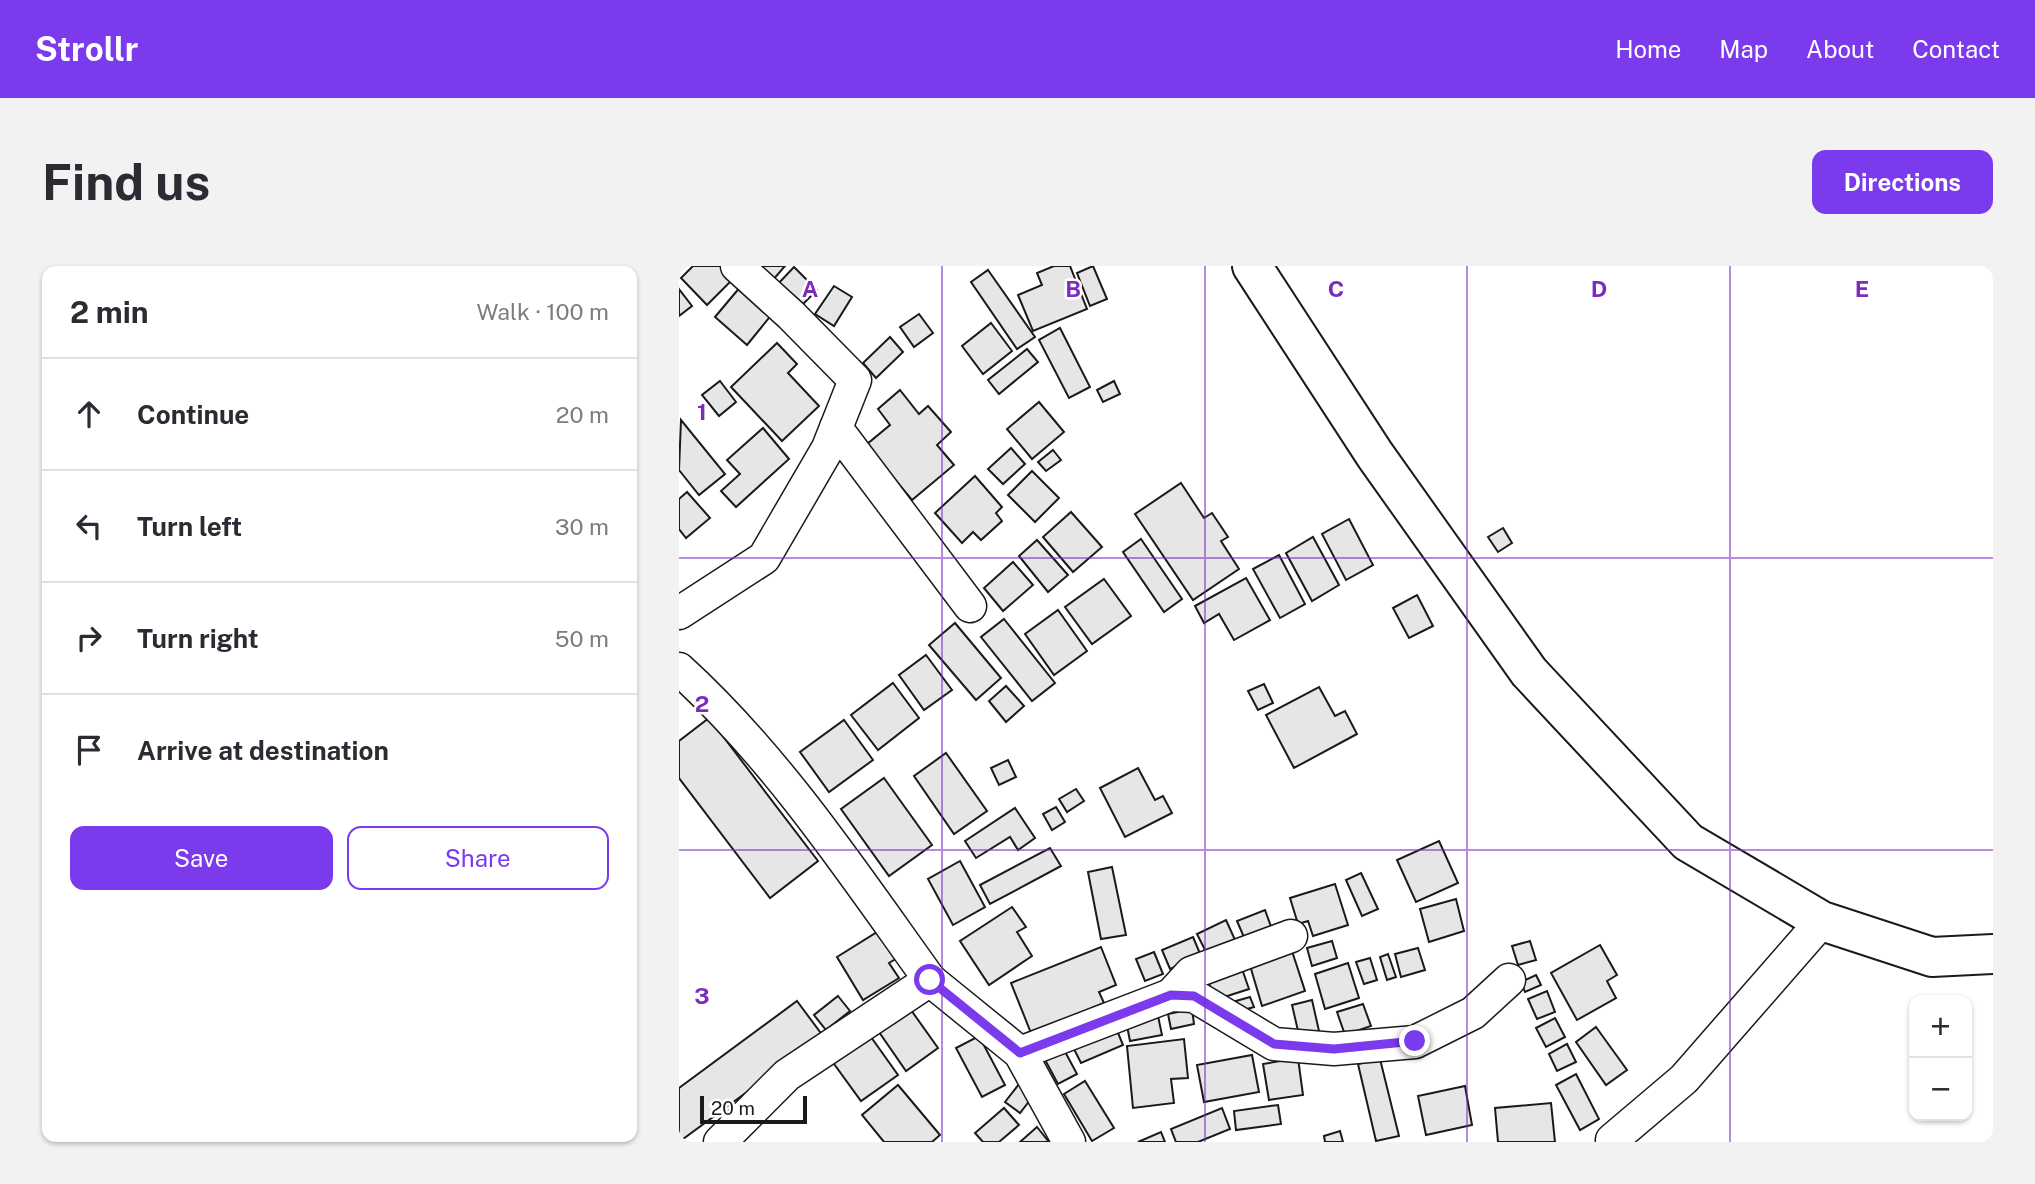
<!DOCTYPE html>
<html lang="en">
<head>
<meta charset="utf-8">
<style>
  :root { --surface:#fff; --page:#f2f2f3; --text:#2b2b33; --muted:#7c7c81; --line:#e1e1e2; --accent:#7c3aed }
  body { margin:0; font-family:"Public Sans",sans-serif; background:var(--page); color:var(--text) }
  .controls { position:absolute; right:21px; bottom:21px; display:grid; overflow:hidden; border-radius:14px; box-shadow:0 2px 5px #0004 }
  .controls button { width:63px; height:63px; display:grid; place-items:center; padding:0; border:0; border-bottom:2px solid var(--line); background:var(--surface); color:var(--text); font:35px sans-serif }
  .scale { position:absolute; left:21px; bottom:18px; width:107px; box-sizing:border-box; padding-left:7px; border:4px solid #1a1a1a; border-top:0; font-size:19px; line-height:24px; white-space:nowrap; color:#1a1a1a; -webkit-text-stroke:5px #fff; paint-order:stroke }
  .stop { position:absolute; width:21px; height:21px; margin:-16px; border:5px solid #7c3aed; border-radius:50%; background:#fff }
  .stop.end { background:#7c3aed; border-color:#fff; box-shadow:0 2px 7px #0008 }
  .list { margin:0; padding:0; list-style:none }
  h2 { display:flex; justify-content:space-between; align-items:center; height:91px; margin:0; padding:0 28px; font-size:30px }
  h2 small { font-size:23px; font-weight:400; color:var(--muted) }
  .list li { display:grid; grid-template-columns:46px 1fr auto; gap:21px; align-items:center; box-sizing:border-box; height:112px; padding:0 28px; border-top:2px solid var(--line) }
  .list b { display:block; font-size:26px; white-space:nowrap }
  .list em { font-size:23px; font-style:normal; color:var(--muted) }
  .actions { display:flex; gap:14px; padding:21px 28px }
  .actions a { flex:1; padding:16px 0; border:2px solid var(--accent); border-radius:14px; text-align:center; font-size:24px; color:var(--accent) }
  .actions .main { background:var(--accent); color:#fff }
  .icon { flex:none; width:38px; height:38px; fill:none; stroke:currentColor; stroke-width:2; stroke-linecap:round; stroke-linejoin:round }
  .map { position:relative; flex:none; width:1314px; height:876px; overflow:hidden; border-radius:14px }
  header { display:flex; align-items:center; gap:42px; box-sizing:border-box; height:98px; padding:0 35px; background:var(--accent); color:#fff }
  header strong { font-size:33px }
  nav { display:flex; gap:38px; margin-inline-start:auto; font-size:24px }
  .intro { display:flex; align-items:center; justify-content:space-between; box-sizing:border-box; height:168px; padding:0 42px }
  h1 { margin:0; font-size:49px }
  .button { padding:18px 32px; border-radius:14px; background:var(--accent); color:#fff; font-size:24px; font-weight:700 }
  main { display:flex; gap:42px; padding:0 42px }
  aside { flex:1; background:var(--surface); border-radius:14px; box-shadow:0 2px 5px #0004 }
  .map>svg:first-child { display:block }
  .building { fill:#e6e6e6; stroke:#1a1a1a; stroke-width:2 }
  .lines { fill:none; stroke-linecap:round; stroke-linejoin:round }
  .minor-casing { stroke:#1a1a1a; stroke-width:35 }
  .secondary-casing { stroke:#1a1a1a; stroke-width:42 }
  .minor { stroke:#fff; stroke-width:32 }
  .secondary { stroke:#fff; stroke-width:38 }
  .route { stroke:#7c3aed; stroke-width:9 }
  .grid { fill:none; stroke:#7b2cbf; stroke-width:2; stroke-opacity:0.55 }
  .grid-label { font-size:23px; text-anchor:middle; font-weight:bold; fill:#7b2cbf; stroke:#fff; stroke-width:5; stroke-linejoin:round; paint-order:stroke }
</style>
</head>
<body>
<header>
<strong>Strollr</strong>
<nav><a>Home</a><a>Map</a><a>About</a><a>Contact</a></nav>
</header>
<div class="intro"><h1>Find us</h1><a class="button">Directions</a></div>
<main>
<aside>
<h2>2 min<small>Walk · 100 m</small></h2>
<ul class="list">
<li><svg class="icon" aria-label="ahead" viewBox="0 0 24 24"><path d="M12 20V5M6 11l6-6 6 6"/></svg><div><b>Continue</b></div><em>20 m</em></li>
<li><svg class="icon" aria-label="left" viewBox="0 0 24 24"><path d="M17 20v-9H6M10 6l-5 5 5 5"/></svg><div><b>Turn left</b></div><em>30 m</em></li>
<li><svg class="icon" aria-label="right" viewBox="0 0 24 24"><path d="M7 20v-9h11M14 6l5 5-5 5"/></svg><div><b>Turn right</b></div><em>50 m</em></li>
<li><svg class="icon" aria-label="arrive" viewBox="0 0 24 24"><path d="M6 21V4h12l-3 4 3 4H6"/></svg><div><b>Arrive at destination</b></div></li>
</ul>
<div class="actions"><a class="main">Save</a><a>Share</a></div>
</aside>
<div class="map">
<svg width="1314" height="876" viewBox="0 0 1314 876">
  <rect width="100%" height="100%" fill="#fff"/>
  <g class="building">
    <polygon points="14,0 46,0 56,11 28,39 2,12"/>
    <polygon points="76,0 106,0 93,15"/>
    <polygon points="375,0 391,0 408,43 354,65 339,29 363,19 358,7"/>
    <polygon points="414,0 428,33 411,40 398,7"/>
    <polygon points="115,1 138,24 120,42 97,20"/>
    <polygon points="309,4 356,71 338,83 292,16"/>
    <polygon points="62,20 94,47 68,79 36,51"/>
    <polygon points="155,20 173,31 155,60 136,48"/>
    <polygon points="0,23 13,40 0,50"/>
    <polygon points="240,48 254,67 235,81 221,61"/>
    <polygon points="312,57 333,85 304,108 283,80"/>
    <polygon points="381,62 411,121 390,132 360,74"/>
    <polygon points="211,71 224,86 197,112 184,97"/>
    <polygon points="98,77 118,98 109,107 140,140 103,175 52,121"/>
    <polygon points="348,83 359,96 320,128 309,114"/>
    <polygon points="41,115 57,136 40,150 23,129"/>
    <polygon points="435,115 441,128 424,136 418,124"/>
    <polygon points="221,124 240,148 249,140 272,166 258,179 275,199 233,234 187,179 211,159 199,143"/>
    <polygon points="360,136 385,166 353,193 328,163"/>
    <polygon points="2,154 46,208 20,229 0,204"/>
    <polygon points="84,162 110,193 57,241 42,225 61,208 48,194"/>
    <polygon points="332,182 346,198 324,218 309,203"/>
    <polygon points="374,184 382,194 367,205 359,196"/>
    <polygon points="353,205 380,232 356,256 329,229"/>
    <polygon points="296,210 323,241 317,247 323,255 302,274 294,266 283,277 256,247"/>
    <polygon points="502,217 525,252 533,247 549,271 542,275 560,303 514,334 456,248"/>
    <polygon points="8,226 31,252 7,272 0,263 0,233"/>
    <polygon points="392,246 423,281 394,306 364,271"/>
    <polygon points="670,253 694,299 667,314 643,268"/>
    <polygon points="824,262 833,277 819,286 809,271"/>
    <polygon points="634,271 660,319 633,335 607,287"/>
    <polygon points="462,273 503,333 485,346 444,286"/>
    <polygon points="358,274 389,309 369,326 340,290"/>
    <polygon points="600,289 626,338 601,352 574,303"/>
    <polygon points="334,296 354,319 324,345 305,322"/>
    <polygon points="567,312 591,354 555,374 540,348 525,357 516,340"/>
    <polygon points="425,313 452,350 413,378 386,341"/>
    <polygon points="738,329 754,360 730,372 714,342"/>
    <polygon points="379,344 408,385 375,409 346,368"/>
    <polygon points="325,353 376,417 353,435 302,371"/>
    <polygon points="276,357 322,412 297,434 250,379"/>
    <polygon points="247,389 273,424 245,444 220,409"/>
    <polygon points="214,417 240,452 199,484 172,449"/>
    <polygon points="585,418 594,437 579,444 569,425"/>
    <polygon points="327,420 345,440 327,456 310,435"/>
    <polygon points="640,421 656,450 666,445 678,468 615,502 587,449"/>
    <polygon points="30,452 139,595 91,632 0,512 0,475"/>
    <polygon points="165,454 194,494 150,526 121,486"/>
    <polygon points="267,487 308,545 275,568 235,510"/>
    <polygon points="329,494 337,511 320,519 312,502"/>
    <polygon points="459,502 476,534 484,530 493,547 446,571 421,522"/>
    <polygon points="205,512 253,579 210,610 162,543"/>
    <polygon points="397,523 405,535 388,546 380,533"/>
    <polygon points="377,541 386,556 373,564 364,548"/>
    <polygon points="336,542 356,572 339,584 331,571 297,592 286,575"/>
    <polygon points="760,575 779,617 737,636 718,594"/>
    <polygon points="371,582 382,600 311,638 301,619"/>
    <polygon points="281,595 306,641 274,659 249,613"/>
    <polygon points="433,601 447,669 422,673 409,606"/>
    <polygon points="682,607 699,643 683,650 667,614"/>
    <polygon points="656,618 669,659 634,670 629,655 619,658 611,632"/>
    <polygon points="777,633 785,665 750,676 741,643"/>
    <polygon points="333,641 347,661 338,666 353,690 310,719 281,675"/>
    <polygon points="586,644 594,666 567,676 558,655"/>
    <polygon points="547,654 557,676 529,690 518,668"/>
    <polygon points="203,663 220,691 210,697 220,712 184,734 158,691"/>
    <polygon points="514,671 522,690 491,703 483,684"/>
    <polygon points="653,675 658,692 633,700 628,682"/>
    <polygon points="851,675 857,694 839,699 833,680"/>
    <polygon points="921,679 938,709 928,715 937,732 898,754 872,707"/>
    <polygon points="422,681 437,719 420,726 425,737 352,767 332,717"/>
    <polygon points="612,682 626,725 583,740 570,696"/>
    <polygon points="739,682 746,704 722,711 716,688"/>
    <polygon points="475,686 484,708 466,715 457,693"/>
    <polygon points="709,688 717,711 708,714 701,691"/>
    <polygon points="691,692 698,714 685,718 677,696"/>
    <polygon points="669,697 680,732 646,743 636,708"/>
    <polygon points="562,700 570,723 536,734 528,712"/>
    <polygon points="857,709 862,719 846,726 842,716"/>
    <polygon points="868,725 876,746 858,753 849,733"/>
    <polygon points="159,730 171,745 147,764 135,749"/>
    <polygon points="571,731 575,741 561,745 557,735"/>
    <polygon points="633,734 640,765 620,769 613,739"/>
    <polygon points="118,735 144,770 0,876 0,822"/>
    <polygon points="684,738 692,760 666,769 658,746"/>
    <polygon points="513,743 515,758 492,763 489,748"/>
    <polygon points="232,744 259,782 227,805 200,766"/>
    <polygon points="479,750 483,769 451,775 447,755"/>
    <polygon points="876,752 886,771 867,781 857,762"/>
    <polygon points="917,761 948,804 927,819 897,776"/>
    <polygon points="437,762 444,779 402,797 394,781"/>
    <polygon points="187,764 219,809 182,835 150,791"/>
    <polygon points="300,770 326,819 303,831 277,782"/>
    <polygon points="505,773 509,812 492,813 495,837 454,842 448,780"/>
    <polygon points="888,778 897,796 878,805 870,788"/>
    <polygon points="383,780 398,808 379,818 364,790"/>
    <polygon points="573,789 580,826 525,836 518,799"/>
    <polygon points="619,792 624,829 590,834 584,798"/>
    <polygon points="701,793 720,870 697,875 679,798"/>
    <polygon points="897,808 920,853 901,864 877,819"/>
    <polygon points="406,815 435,862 413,875 385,828"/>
    <polygon points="340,818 355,829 341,847 326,836"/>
    <polygon points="219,819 261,869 253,876 205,876 183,849"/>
    <polygon points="786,820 793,859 747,869 739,830"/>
    <polygon points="872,837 876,876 819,876 816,842"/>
    <polygon points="599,839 602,858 557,864 555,845"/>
    <polygon points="325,842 340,859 320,876 304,876 296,867"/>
    <polygon points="543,842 551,863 519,876 497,876 492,863"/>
    <polygon points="358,861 370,876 341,876"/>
    <polygon points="661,865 664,876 646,876 645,870"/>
    <polygon points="482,866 486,876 459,876"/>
  </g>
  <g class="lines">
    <defs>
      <g id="minor">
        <polyline points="157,162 291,340"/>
        <polyline points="0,347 85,292 149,182 176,114 112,49 58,0"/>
        <path d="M0,403c98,89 174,204 251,311"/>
        <polyline points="492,729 512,707 612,670"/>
        <polyline points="341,787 492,729 515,730 595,778 655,783 736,776 794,747 830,714"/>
        <polyline points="933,874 1005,813 1143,655"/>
        <polyline points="41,876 108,809 251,714 341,787 390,876"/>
      </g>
      <polyline id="secondary" points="573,0 696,189 850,406 1009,576 1143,655 1253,691 1314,688"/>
    </defs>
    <use href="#minor" class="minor-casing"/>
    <use href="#secondary" class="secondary-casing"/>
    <use href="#minor" class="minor"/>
    <use href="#secondary" class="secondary"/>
  </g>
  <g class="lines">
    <polyline class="route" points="251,714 341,787 492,729 515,730 595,778 655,783 736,775"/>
  </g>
  <path class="grid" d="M263,0v876M526,0v876M788,0v876M1051,0v876M0,292h1314M0,584h1314"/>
  <g class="grid-label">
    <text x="131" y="31">A</text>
    <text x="394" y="31">B</text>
    <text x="657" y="31">C</text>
    <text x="920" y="31">D</text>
    <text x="1183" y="31">E</text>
    <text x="23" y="154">1</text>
    <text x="23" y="446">2</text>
    <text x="23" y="738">3</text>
  </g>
</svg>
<div class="controls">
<button>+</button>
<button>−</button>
</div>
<div class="scale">20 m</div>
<div class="stop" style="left:251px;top:714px"></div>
<div class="stop end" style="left:736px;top:775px"></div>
</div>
</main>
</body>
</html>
